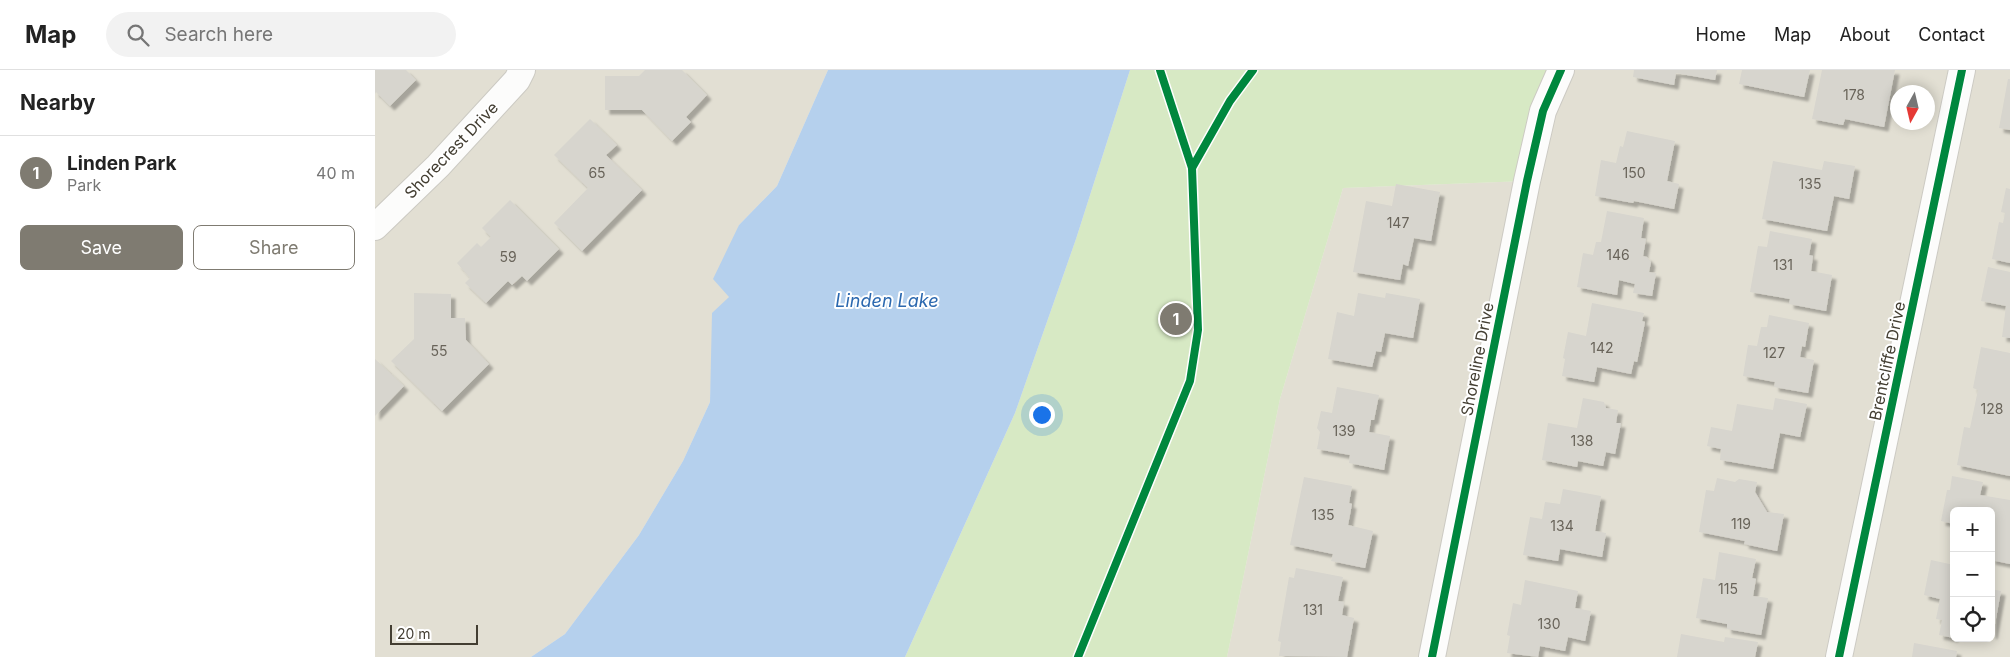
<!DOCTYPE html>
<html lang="en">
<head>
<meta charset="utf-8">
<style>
  :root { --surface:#fff; --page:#f2f2f2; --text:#222; --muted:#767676; --line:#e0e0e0; --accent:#7f7b71 }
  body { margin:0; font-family:Inter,sans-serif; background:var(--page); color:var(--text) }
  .controls { position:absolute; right:15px; bottom:15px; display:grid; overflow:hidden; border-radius:8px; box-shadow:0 2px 12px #0003 }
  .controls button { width:45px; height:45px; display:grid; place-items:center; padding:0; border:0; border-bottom:1px solid var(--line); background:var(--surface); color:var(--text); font:25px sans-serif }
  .compass { position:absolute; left:1515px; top:15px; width:45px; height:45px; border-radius:50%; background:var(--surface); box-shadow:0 2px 12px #0003; rotate:188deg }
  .scale { position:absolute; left:15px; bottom:12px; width:88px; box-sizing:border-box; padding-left:5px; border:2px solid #433e32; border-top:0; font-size:14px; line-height:18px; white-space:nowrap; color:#433e32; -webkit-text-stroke:4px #fff; paint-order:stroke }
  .you { position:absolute; left:666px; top:344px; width:18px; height:18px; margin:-12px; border:4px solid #fff; border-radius:50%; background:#1a73e8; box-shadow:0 0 0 8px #1a73e833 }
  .badge { display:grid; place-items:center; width:32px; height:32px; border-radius:50%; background:var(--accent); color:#fff; font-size:16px; font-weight:700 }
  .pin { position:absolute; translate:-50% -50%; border:2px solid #fff; box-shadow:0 1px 5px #0006 }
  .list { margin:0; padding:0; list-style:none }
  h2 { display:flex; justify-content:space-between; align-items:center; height:65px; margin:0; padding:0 20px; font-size:21px }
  h2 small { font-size:16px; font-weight:400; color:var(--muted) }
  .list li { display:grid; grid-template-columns:32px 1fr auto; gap:15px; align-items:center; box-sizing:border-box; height:75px; padding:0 20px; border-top:1px solid var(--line) }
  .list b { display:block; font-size:19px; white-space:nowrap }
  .list p { margin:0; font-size:16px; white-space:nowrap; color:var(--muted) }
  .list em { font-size:16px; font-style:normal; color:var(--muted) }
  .actions { display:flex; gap:10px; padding:15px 20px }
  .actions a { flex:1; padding:11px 0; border:1px solid var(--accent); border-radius:8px; text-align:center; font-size:18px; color:var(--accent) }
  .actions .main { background:var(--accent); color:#fff }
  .icon { flex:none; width:28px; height:28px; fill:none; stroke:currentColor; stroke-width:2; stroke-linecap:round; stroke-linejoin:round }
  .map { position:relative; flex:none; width:1635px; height:587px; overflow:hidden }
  header { display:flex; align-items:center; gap:30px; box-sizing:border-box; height:70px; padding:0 25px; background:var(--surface); border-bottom:1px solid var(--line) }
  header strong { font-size:24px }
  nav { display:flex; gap:28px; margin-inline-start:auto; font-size:18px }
  .search { width:350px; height:45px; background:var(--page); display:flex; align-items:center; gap:12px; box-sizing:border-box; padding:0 18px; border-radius:28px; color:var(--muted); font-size:19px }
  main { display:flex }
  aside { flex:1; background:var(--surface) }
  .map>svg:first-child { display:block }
  .residential { fill:#e2dfd3; fill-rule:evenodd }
  .green { fill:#d7e9c4 }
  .water { fill:#b5d0ed }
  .building { fill:#d7d5ce; filter:url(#shadow) }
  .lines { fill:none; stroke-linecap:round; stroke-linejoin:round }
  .minor-casing { stroke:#cccac3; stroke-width:28 }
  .minor { stroke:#fcfcfb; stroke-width:26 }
  .cycleway-casing { stroke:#fff; stroke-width:11 }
  .cycleway { stroke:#00873e; stroke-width:8 }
  .labels { text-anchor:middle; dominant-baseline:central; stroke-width:4; stroke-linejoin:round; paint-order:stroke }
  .number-label { font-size:14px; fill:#69645a }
  .street-label { font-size:16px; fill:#433e32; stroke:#fff }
  .water-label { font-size:18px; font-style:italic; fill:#2b68af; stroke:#fff }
</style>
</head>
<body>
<header>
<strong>Map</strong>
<div class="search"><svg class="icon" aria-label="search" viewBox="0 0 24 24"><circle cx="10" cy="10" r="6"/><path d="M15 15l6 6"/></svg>Search here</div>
<nav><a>Home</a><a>Map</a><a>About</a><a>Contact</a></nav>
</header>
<main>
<aside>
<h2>Nearby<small></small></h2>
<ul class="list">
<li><span class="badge">1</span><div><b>Linden Park</b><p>Park</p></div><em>40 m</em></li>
</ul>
<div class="actions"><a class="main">Save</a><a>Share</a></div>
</aside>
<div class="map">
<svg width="1635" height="587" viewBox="0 0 1635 587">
  <defs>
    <filter id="shadow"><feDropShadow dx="4.5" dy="4.5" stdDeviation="1" flood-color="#0004"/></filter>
  </defs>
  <rect width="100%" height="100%" fill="#eeece6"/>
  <g class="residential">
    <polygon points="0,0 453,0 402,116 364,155 354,227 337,291 335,332 308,391 264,465 190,564 156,587 0,587"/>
    <path d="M1186,0h449v587h-783l53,-258 63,-211 184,-7zM1522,22h30v30h-30zM1579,441h37v127h-37z"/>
  </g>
  <polygon class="green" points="755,0 1186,0 1152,111 968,118 905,329 852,587 530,587 640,343 701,169"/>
  <polygon class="water" points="453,0 755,0 701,169 640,343 530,587 156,587 190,564 264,465 308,391 335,332 337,243 354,227 338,209 364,155 402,116"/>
  <g class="building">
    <polygon points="0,0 31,0 41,10 15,36 1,22 0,24"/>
    <polygon points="270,0 307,0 332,25 311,47 316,52 297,71 267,40 230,40 230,6 264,6"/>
    <polygon points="1259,0 1342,0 1340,10 1301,3 1299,15 1258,7"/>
    <polygon points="1367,0 1435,0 1429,27 1364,14"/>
    <polygon points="1447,0 1520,0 1509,57 1470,49 1468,55 1437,49"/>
    <polygon points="1633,9 1635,9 1635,60 1624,58"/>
    <polygon points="215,49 242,75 231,85 267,120 207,181 179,153 213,118 179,85"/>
    <polygon points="1252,61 1300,71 1292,111 1304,114 1299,139 1259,131 1258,133 1220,126 1226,90 1241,93 1245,76 1248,77"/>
    <polygon points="1398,91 1447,100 1449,91 1480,96 1474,129 1459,126 1452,161 1387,149"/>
    <polygon points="1021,114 1065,122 1056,171 1039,168 1033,196 1028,194 1025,210 978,202 991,131 1017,136"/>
    <polygon points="1631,118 1635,119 1635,193 1617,189 1624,152 1628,153 1630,143 1626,142"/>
    <polygon points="135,130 184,179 152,211 147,206 137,215 133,211 111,233 90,213 95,208 82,193 102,173 106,177 116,167 107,158"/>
    <polygon points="1232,141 1269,148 1266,168 1271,169 1268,186 1272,187 1276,192 1274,202 1281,203 1277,226 1258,223 1260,214 1244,210 1242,225 1202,217 1208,183 1218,185 1221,172 1226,172"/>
    <polygon points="1395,161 1437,169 1434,185 1438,186 1436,201 1457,205 1451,241 1414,234 1415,229 1375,222 1383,176 1392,177"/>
    <polygon points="1613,197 1635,202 1635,268 1627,267 1631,236 1606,231"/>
    <polygon points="39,223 76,224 76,248 90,248 91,270 114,294 67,341 16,291 39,269"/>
    <polygon points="983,223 1010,228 1011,223 1045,229 1038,268 1010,263 1006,282 1001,281 997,297 953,289 962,242 979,246"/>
    <polygon points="1217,233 1269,243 1267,251 1270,252 1262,292 1259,291 1256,304 1222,297 1219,312 1187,306 1190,289 1188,288 1193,262 1211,266"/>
    <polygon points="1394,245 1434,253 1430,277 1427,276 1425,287 1439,290 1433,323 1399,317 1400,312 1368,306 1373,275 1382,276 1386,257 1392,257"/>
    <polygon points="1606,277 1635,283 1635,406 1582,395 1589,357 1595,358 1603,320 1598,318"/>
    <polygon points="0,289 29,316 0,346"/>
    <polygon points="962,317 1004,325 999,350 996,350 994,362 1015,366 1009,400 974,393 975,385 942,379 945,362 942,358 946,341 957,343"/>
    <polygon points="1208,328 1229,332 1231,338 1243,340 1241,353 1246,353 1240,384 1231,382 1228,396 1203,391 1202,397 1167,390 1173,353 1202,358"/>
    <polygon points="1400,328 1432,334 1425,367 1405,363 1398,399 1345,390 1346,379 1332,376 1336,357 1357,361 1362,334 1398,340"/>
    <polygon points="1577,406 1608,412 1605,425 1635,430 1635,494 1616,490 1616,441 1579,441 1579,454 1566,451 1572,420 1575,420"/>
    <polygon points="929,407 977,416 974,433 977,434 973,455 998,461 990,498 956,491 958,484 915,475"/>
    <polygon points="1342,408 1360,412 1364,409 1382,412 1380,422 1392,442 1409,444 1402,481 1369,474 1370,471 1324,462 1331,420 1339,421"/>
    <polygon points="1188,419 1226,426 1220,461 1231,463 1227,487 1185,479 1183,491 1148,485 1155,447 1167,449 1170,432 1185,434"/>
    <polygon points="1344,482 1381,489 1377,508 1381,509 1378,526 1393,528 1386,565 1352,559 1352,554 1321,548 1328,508 1340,510"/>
    <polygon points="1556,490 1579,495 1579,568 1564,565 1567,550 1561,549 1565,529 1549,525"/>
    <polygon points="921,498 968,507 963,531 969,532 967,545 979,548 972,587 904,586 906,572 903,571 914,507 919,508"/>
    <polygon points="1150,510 1203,521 1200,538 1216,541 1210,571 1193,567 1190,581 1165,576 1163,587 1132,583 1135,566 1132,565 1138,533 1146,535"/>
    <polygon points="1616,519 1626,521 1618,565 1616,564"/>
    <polygon points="1306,564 1349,572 1350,567 1383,572 1380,587 1302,587"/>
    <polygon points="1539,573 1582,581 1581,587 1537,587"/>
  </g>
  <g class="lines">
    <defs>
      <g id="minor">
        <polyline points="0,157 63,96 142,10 147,0"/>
        <polyline points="1057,587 1152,111 1168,41 1186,0"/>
        <polyline points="1464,587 1587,0"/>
      </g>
    </defs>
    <use href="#minor" class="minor-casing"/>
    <use href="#minor" class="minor"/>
    <defs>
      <g id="cycleway">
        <polyline points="785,0 817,98"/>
        <polyline points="703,587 815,311 823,260 817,98 855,31 878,0"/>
        <polyline points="1057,587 1152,111 1168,41 1186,0"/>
        <polyline points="1464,587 1587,0"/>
      </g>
    </defs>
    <use href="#cycleway" class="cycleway-casing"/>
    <use href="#cycleway" class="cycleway"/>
  </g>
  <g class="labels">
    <g class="number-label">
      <text x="1479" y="24">178</text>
      <text x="222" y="102">65</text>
      <text x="1259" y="102">150</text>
      <text x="1435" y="113">135</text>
      <text x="1023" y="152">147</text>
      <text x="1243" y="184">146</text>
      <text x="133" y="186">59</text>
      <text x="1408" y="194">131</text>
      <text x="1227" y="277">142</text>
      <text x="64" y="280">55</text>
      <text x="1399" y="282">127</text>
      <text x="1617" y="338">128</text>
      <text x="969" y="360">139</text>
      <text x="1207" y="370">138</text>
      <text x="948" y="444">135</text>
      <text x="1366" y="453">119</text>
      <text x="1187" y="455">134</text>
      <text x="1353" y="518">115</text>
      <text x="938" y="539">131</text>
      <text x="1174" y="553">130</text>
    </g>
    <g class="street-label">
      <text transform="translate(76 80) rotate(-46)">Shorecrest Drive</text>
      <text transform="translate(1102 289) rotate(-79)">Shoreline Drive</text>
      <text transform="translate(1512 291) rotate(-78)">Brentcliffe Drive</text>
    </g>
    <g class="water-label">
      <text x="512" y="230">Linden Lake</text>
    </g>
  </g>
</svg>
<div class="controls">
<button>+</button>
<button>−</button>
<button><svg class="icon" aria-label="locate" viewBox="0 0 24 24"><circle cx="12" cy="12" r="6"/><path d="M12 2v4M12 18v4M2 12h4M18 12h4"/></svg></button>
</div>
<svg class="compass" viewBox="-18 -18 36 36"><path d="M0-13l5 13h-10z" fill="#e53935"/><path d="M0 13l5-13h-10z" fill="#767676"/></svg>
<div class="scale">20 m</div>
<div class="you"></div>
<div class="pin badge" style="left:801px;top:249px">1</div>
</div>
</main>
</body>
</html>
